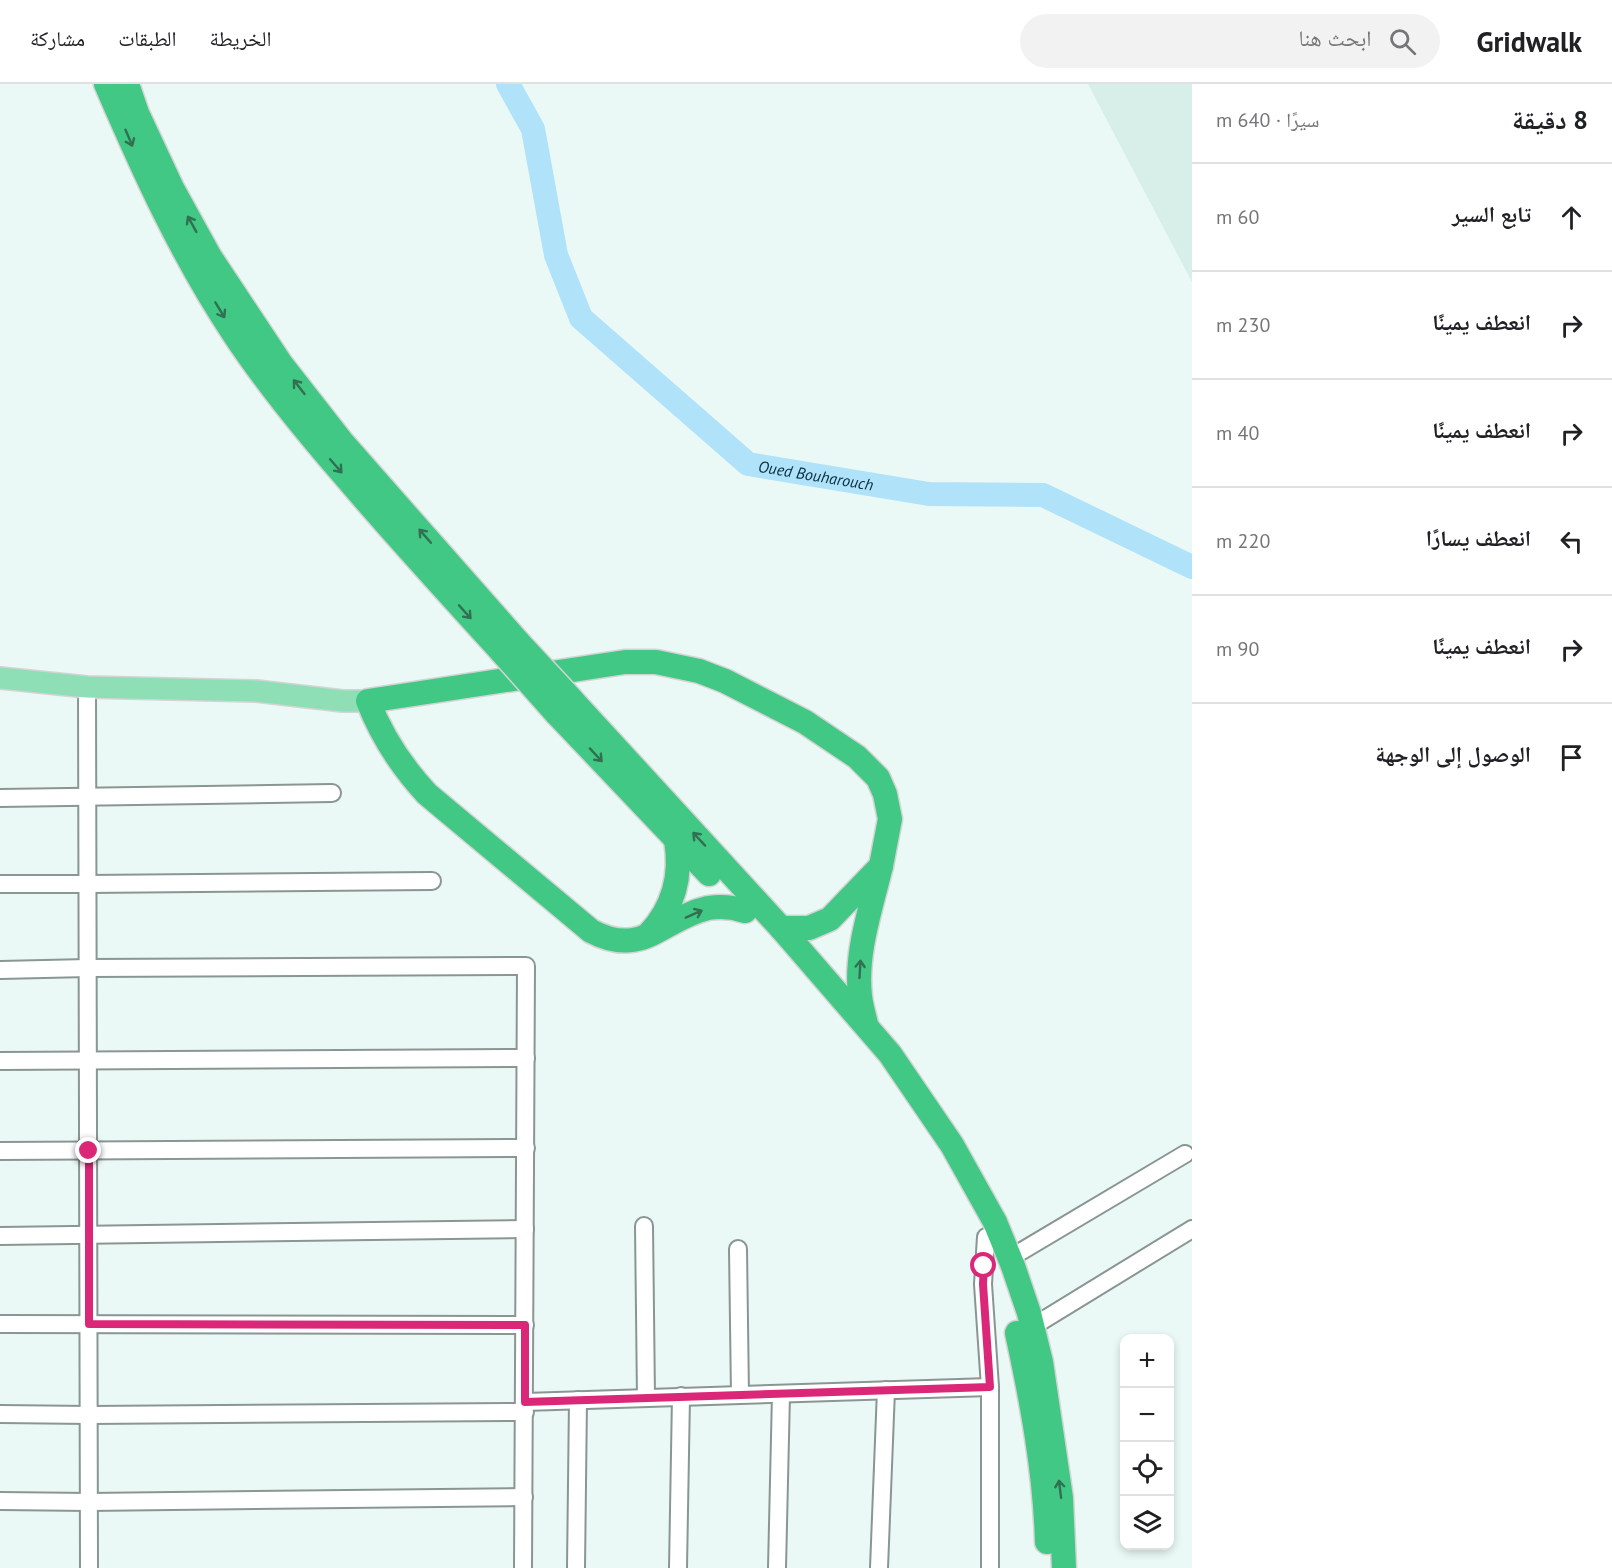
<!DOCTYPE html>
<html lang="ar">
<head>
<meta charset="utf-8">
<style>
  :root { --surface:#fff; --page:#f2f2f2; --text:#202124; --muted:#757577; --line:#e0e0e0 }
  body { margin:0; font-family:"PT Sans","Noto Naskh Arabic",sans-serif; background:var(--page); color:var(--text); direction:rtl }
  .controls { position:absolute; right:18px; bottom:18px; display:grid; overflow:hidden; border-radius:12px; box-shadow:0 3px 9px #0003 }
  .controls button { width:54px; height:54px; display:grid; place-items:center; padding:0; border:0; border-bottom:2px solid var(--line); background:var(--surface); color:var(--text); font:30px sans-serif }
  .stop { position:absolute; width:18px; height:18px; margin:-14px; border:4px solid #db2777; border-radius:50%; background:#fff }
  .stop.end { background:#db2777; border-color:#fff; box-shadow:0 2px 6px #0008 }
  .list { margin:0; padding:0; list-style:none }
  h2 { display:flex; justify-content:space-between; align-items:center; height:78px; margin:0; padding:0 24px; font-size:26px }
  h2 small { font-size:20px; font-weight:400; color:var(--muted) }
  .list li { display:grid; grid-template-columns:39px 1fr auto; gap:18px; align-items:center; box-sizing:border-box; height:108px; padding:0 24px; border-top:2px solid var(--line) }
  .list b { display:block; font-size:22px; white-space:nowrap }
  .list em { font-size:20px; font-style:normal; color:var(--muted) }
  .icon { flex:none; width:33px; height:33px; fill:none; stroke:currentColor; stroke-width:2; stroke-linecap:round; stroke-linejoin:round }
  .map { position:relative; flex:none; width:1192px; height:1484px; overflow:hidden; direction:ltr }
  header { display:flex; align-items:center; gap:36px; box-sizing:border-box; height:84px; padding:0 30px; background:var(--surface); border-bottom:2px solid var(--line) }
  header strong { font-size:28px }
  nav { display:flex; gap:33px; margin-inline-start:auto; font-size:21px }
  .search { width:420px; height:54px; background:var(--page); display:flex; align-items:center; gap:15px; box-sizing:border-box; padding:0 21px; border-radius:33px; color:var(--muted); font-size:22px }
  main { display:flex }
  aside { flex:1; background:var(--surface) }
  .map>svg:first-child { display:block }
  .built { fill:#d7eee9 }
  .lines { fill:none; stroke-linecap:round; stroke-linejoin:round }
  .river { stroke:#b0e2fa; stroke-width:24 }
  .minor-casing { stroke:#899693; stroke-width:20 }
  .major-casing { stroke:#d3d4d4; stroke-width:24 }
  .highway-casing { stroke:#d3d4d4; stroke-width:27 }
  .minor { stroke:#fff; stroke-width:16 }
  .major { stroke:#8edeb6; stroke-width:21 }
  .highway { stroke:#42c885; stroke-width:24 }
  .highway-bridge-casing { stroke:#d3d4d4; stroke-width:27; stroke-linecap:butt }
  .highway-bridge { stroke:#42c885; stroke-width:24 }
  .oneway { stroke:#317051 }
  .route { stroke:#db2777; stroke-width:8 }
  .labels { text-anchor:middle; dominant-baseline:central; stroke-width:4.5; stroke-linejoin:round; paint-order:stroke }
  .water-label { font-size:16px; font-style:italic; fill:#042e3f; stroke:#ebf9f6 }
</style>
</head>
<body>
<header>
<strong>Gridwalk</strong>
<div class="search"><svg class="icon" aria-label="search" viewBox="0 0 24 24"><circle cx="10" cy="10" r="6"/><path d="M15 15l6 6"/></svg>ابحث هنا</div>
<nav><a>الخريطة</a><a>الطبقات</a><a>مشاركة</a></nav>
</header>
<main>
<aside>
<h2>8 دقيقة<small>سيرًا · 640 m</small></h2>
<ul class="list">
<li><svg class="icon" aria-label="ahead" viewBox="0 0 24 24"><path d="M12 20V5M6 11l6-6 6 6"/></svg><div><b>تابع السير</b></div><em>60 m</em></li>
<li><svg class="icon" aria-label="right" viewBox="0 0 24 24"><path d="M7 20v-9h11M14 6l5 5-5 5"/></svg><div><b>انعطف يمينًا</b></div><em>230 m</em></li>
<li><svg class="icon" aria-label="right" viewBox="0 0 24 24"><path d="M7 20v-9h11M14 6l5 5-5 5"/></svg><div><b>انعطف يمينًا</b></div><em>40 m</em></li>
<li><svg class="icon" aria-label="left" viewBox="0 0 24 24"><path d="M17 20v-9H6M10 6l-5 5 5 5"/></svg><div><b>انعطف يسارًا</b></div><em>220 m</em></li>
<li><svg class="icon" aria-label="right" viewBox="0 0 24 24"><path d="M7 20v-9h11M14 6l5 5-5 5"/></svg><div><b>انعطف يمينًا</b></div><em>90 m</em></li>
<li><svg class="icon" aria-label="arrive" viewBox="0 0 24 24"><path d="M6 21V4h12l-3 4 3 4H6"/></svg><div><b>الوصول إلى الوجهة</b></div></li>
</ul>
</aside>
<div class="map">
<svg width="1192" height="1484" viewBox="0 0 1192 1484">
  <rect width="100%" height="100%" fill="#ebf9f6"/>
  <polygon class="built" points="1088,0 1192,0 1192,198"/>
  <g class="lines">
    <path class="river" id="s1" d="M508,0l25,45 23,126 25,63 167,146 181,30 114,1 149,72"/>
    <defs>
      <g id="minor">
        <polyline points="87,603 89,1484"/>
        <polyline points="0,714 332,709"/>
        <polyline points="0,800 88,800 432,797"/>
        <polyline points="0,886 88,884 526,882 523,1484"/>
        <polyline points="0,977 526,974"/>
        <polyline points="0,1067 526,1064"/>
        <polyline points="644,1142 646,1314"/>
        <polyline points="0,1152 525,1145"/>
        <polyline points="986,1153 983,1200 990,1303 990,1484"/>
        <polyline points="738,1165 740,1311"/>
        <polyline points="1010,1174 1185,1070"/>
        <polyline points="0,1240 525,1241"/>
        <polyline points="1032,1243 1192,1145"/>
        <polyline points="525,1318 990,1303"/>
        <polyline points="0,1330 89,1331 525,1328"/>
        <polyline points="0,1417 89,1418 524,1413"/>
        <polyline points="576,1484 578,1316"/>
        <polyline points="678,1484 681,1312"/>
        <polyline points="777,1484 781,1310"/>
        <polyline points="879,1484 886,1306"/>
      </g>
      <polyline id="major" points="0,594 87,603 256,607 343,617 368,617"/>
      <g id="highway">
        <path d="M106,0c37,86 76,172 128,250 33,50 70,95 109,140 51,60 104,118 157,176"/>
        <polyline points="127,0 137,29 172,104 210,173 281,280 342,358 519,559"/>
        <polyline points="572,616 781,844 890,970 952,1061 995,1138 1013,1182 1029,1229 1041,1278 1061,1414 1064,1484"/>
        <polyline points="556,629 709,790"/>
        <path d="M745,827c-12,-4 -24,-5 -37,-3 -45,10 -65,51 -117,23l-164,-137c-26,-28 -45,-57 -59,-93l257,-39h31l43,9 26,10 80,41 52,35 21,21 7,16 5,25 -9,47"/>
        <path d="M781,844h28l21,-9 51,-53c-10,42 -26,87 -21,130 1,10 4,19 6,28"/>
        <path d="M649,850c25,-27 33,-59 27,-94"/>
        <path d="M1017,1249c15,69 28,139 30,209"/>
      </g>
    </defs>
    <use href="#minor" class="minor-casing"/>
    <use href="#major" class="major-casing"/>
    <use href="#highway" class="highway-casing"/>
    <use href="#minor" class="minor"/>
    <use href="#major" class="major"/>
    <use href="#highway" class="highway"/>
    <defs>
      <g id="highway-bridge">
        <polyline points="519,559 572,616"/>
        <polyline points="500,566 556,629"/>
      </g>
    </defs>
    <use href="#highway-bridge" class="highway-bridge-casing"/>
    <use href="#highway-bridge" class="highway-bridge"/>
  </g>
  <defs><path id="oneway-shaft" d="M-6 0H5M1.5-3L5.5 0L1.5 3" fill="none" stroke-width="1.6" stroke-linecap="round" stroke-linejoin="round" transform="scale(1.5)"/></defs>
  <g class="oneway">
    <use href="#oneway-shaft" transform="translate(129 54) rotate(67)"/>
    <use href="#oneway-shaft" transform="translate(192 140) rotate(-119)"/>
    <use href="#oneway-shaft" transform="translate(220 226) rotate(59)"/>
    <use href="#oneway-shaft" transform="translate(299 303) rotate(-128)"/>
    <use href="#oneway-shaft" transform="translate(336 382) rotate(49)"/>
    <use href="#oneway-shaft" transform="translate(425 452) rotate(-131)"/>
    <use href="#oneway-shaft" transform="translate(465 528) rotate(48)"/>
    <use href="#oneway-shaft" transform="translate(596 671) rotate(47)"/>
    <use href="#oneway-shaft" transform="translate(699 755) rotate(-133)"/>
    <use href="#oneway-shaft" transform="translate(694 830) rotate(-24)"/>
    <use href="#oneway-shaft" transform="translate(860 885) rotate(-87)"/>
    <use href="#oneway-shaft" transform="translate(1060 1405) rotate(-97)"/>
  </g>
  <g class="lines">
    <polyline class="route" points="89,1067 89,1240 525,1241 525,1318 990,1303 983,1200 984,1182"/>
  </g>
  <g class="labels">
    <g class="water-label">
      <text stroke="none"><textPath href="#s1" startOffset="538">Oued Bouharouch</textPath></text>
    </g>
  </g>
</svg>
<div class="controls">
<button>+</button>
<button>−</button>
<button><svg class="icon" aria-label="locate" viewBox="0 0 24 24"><circle cx="12" cy="12" r="6"/><path d="M12 2v4M12 18v4M2 12h4M18 12h4"/></svg></button>
<button><svg class="icon" aria-label="layers" viewBox="0 0 24 24"><path d="M12 4l9 5-9 5-9-5zM3 14l9 5 9-5"/></svg></button>
</div>
<div class="stop" style="left:984px;top:1182px"></div>
<div class="stop end" style="left:89px;top:1067px"></div>
</div>
</main>
</body>
</html>
